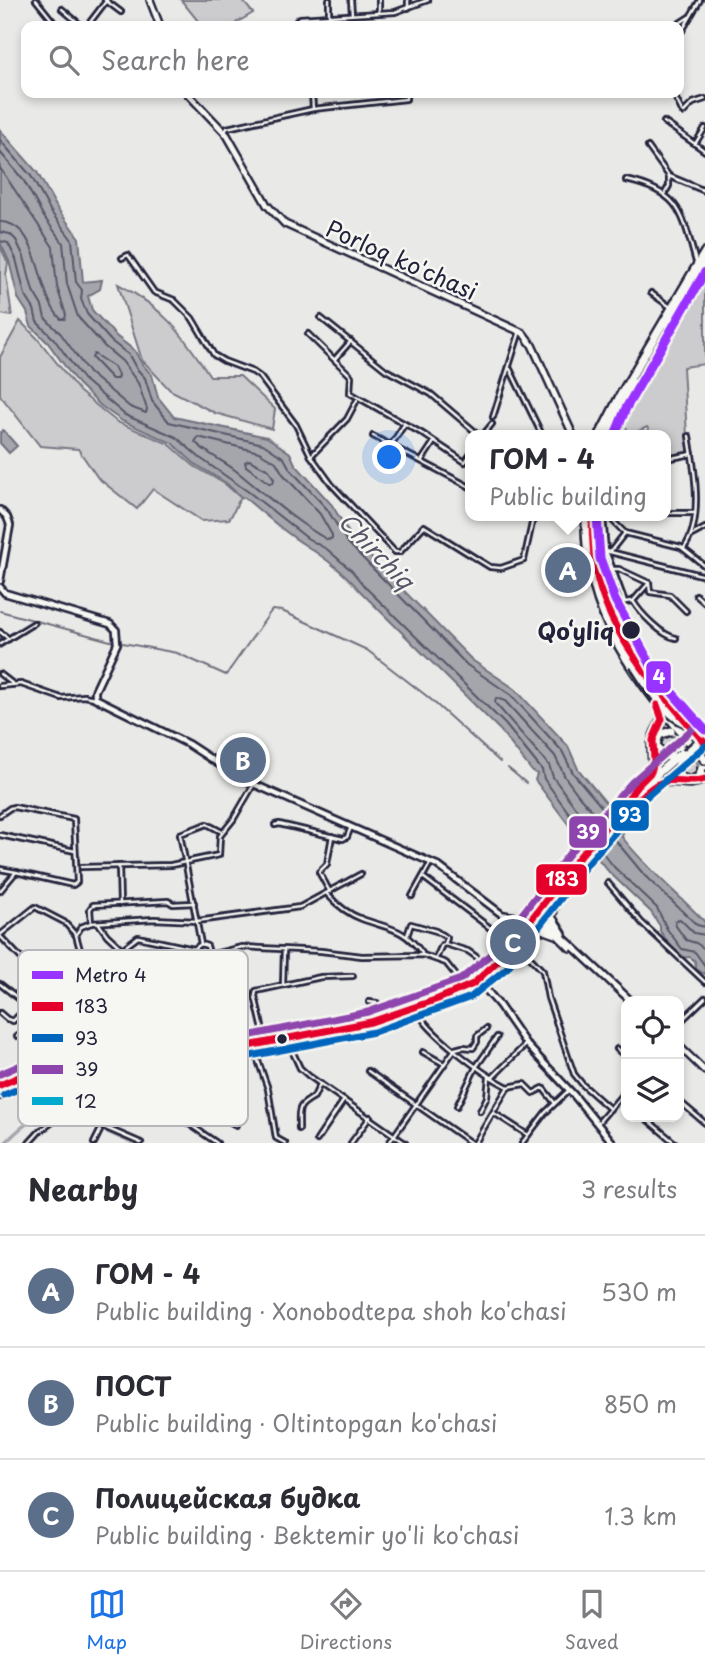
<!DOCTYPE html>
<html lang="en">
<head>
<meta charset="utf-8">
<style>
  :root { --surface:#fff; --page:#f2f2f3; --text:#2b2b33; --muted:#7c7c81; --line:#e1e1e2; --accent:#1a73e8 }
  body { margin:0; font-family:"Playpen Sans",sans-serif; background:var(--page); color:var(--text) }
  .controls { position:absolute; right:21px; bottom:21px; display:grid; overflow:hidden; border-radius:14px; box-shadow:0 4px 10px #0003 }
  .controls button { width:63px; height:63px; display:grid; place-items:center; padding:0; border:0; border-bottom:2px solid var(--line); background:var(--surface); color:var(--text); font:35px sans-serif }
  .you { position:absolute; left:390px; top:458px; width:24px; height:24px; margin:-18px; border:5px solid #fff; border-radius:50%; background:#1a73e8; box-shadow:0 0 0 10px #1a73e833 }
  .badge { display:grid; place-items:center; width:46px; height:46px; border-radius:50%; background:var(--accent); color:#fff; font-size:23px; font-weight:700 }
  .pin { position:absolute; translate:-50% -50%; border:4px solid #fff; box-shadow:0 2px 7px #0006 }
  .popup { position:absolute; left:465px; top:430px; width:206px; height:91px; box-sizing:border-box; display:grid; place-content:center; border-radius:14px; background:var(--surface); filter:drop-shadow(0 2px 5px #0005); font-size:23px; white-space:nowrap; color:var(--muted) }
  .popup b { font-size:26px; color:var(--text) }
  .popup::after { content:''; position:absolute; left:50%; top:100%; margin-left:-14px; border:14px solid transparent; border-top-color:var(--surface) }
  .list { margin:0; padding:0; list-style:none }
  h2 { display:flex; justify-content:space-between; align-items:center; height:91px; margin:0; padding:0 28px; font-size:30px }
  h2 small { font-size:23px; font-weight:400; color:var(--muted) }
  .list li { display:grid; grid-template-columns:46px 1fr auto; gap:21px; align-items:center; box-sizing:border-box; height:112px; padding:0 28px; border-top:2px solid var(--line) }
  .list b { display:block; font-size:26px; white-space:nowrap }
  .list p { margin:0; font-size:23px; white-space:nowrap; color:var(--muted) }
  .list em { font-size:23px; font-style:normal; color:var(--muted) }
  .icon { flex:none; width:38px; height:38px; fill:none; stroke:currentColor; stroke-width:2; stroke-linecap:round; stroke-linejoin:round }
  .map { position:relative; flex:none; width:705px; height:1143px; overflow:hidden }
  .search { position:absolute; background:var(--surface); box-shadow:0 4px 10px #0003; left:21px; right:21px; top:21px; height:77px; display:flex; align-items:center; gap:18px; box-sizing:border-box; padding:0 24px; border-radius:14px; color:var(--muted); font-size:26px }
  .sheet { height:427px; background:var(--surface) }
  nav { display:flex; justify-content:space-around; align-items:center; box-sizing:border-box; height:98px; border-top:2px solid var(--line); background:var(--surface); font-size:19px; color:var(--muted) }
  nav a { display:grid; justify-items:center; gap:4px }
  nav .on { color:var(--accent) }
  .map>svg:first-child { display:block }
  .green { fill:#ccccce; stroke:#777784; stroke-width:2 }
  .water { fill:#a5a5ac; stroke:#71717f; stroke-width:2 }
  .lines { fill:none; stroke-linecap:round; stroke-linejoin:round }
  .shore { stroke:#565668; stroke-width:2 }
  .stream { stroke:#71717f; stroke-width:2 }
  .canal { stroke:#a5a5ac; stroke-width:3.5 }
  .trunk-tunnel { stroke:#c1c1c5; stroke-width:7; stroke-dasharray:7 3.5; stroke-linecap:butt }
  .minor-casing { stroke:#22223b; stroke-width:8 }
  .tertiary-casing { stroke:#22223b; stroke-width:10 }
  .secondary-casing { stroke:#22223b; stroke-width:10 }
  .trunk-casing { stroke:#22223b; stroke-width:12 }
  .minor { stroke:#f6f6f2; stroke-width:2.5 }
  .tertiary { stroke:#f6f6f2; stroke-width:4.5 }
  .secondary { stroke:#f6f6f2; stroke-width:5 }
  .trunk { stroke:#f6f6f2; stroke-width:7 }
  .trunk-bridge-casing { stroke:#22223b; stroke-width:12; stroke-linecap:butt }
  .trunk-bridge { stroke:#f6f6f2; stroke-width:7 }
  .bus-1-casing { stroke:#f6f6f2; stroke-width:12 }
  .bus-2-casing { stroke:#f6f6f2; stroke-width:12 }
  .bus-3-casing { stroke:#f6f6f2; stroke-width:12 }
  .bus-1 { stroke:#e4002b; stroke-width:7 }
  .bus-2 { stroke:#0065bd; stroke-width:7 }
  .bus-3 { stroke:#8e44ad; stroke-width:7 }
  .metro-1-casing { stroke:#f6f6f2; stroke-width:14 }
  .metro-1 { stroke:#93f; stroke-width:9 }
  .stop-dot { fill:#22223b; stroke:#f6f6f2; stroke-width:2.5 }
  .labels { text-anchor:middle; dominant-baseline:central; stroke-width:5; stroke-linejoin:round; paint-order:stroke }
  .street-label { font-size:23px; fill:#22223b; stroke:#f6f6f2 }
  .stop-label { font-size:23px; font-weight:bold; fill:#22223b; stroke:#f6f6f2; text-anchor:end }
  .water-label { font-size:24px; font-style:italic; fill:#565668; stroke:#f6f6f2 }
  .key { fill:#f6f6f2; stroke:#b6b6bb; stroke-width:2 }
  .key-label { font-size:19px; fill:#22223b }
  .line-badge { stroke:#f6f6f2; stroke-width:2.5 }
  .badge-label { font-size:19px; text-anchor:middle; font-weight:bold; fill:#fff }
</style>
</head>
<body>
<div class="map">
<svg width="705" height="1143" viewBox="0 0 705 1143">
  <rect width="100%" height="100%" fill="#e9e9e7"/>
  <filter id="ink" filterUnits="userSpaceOnUse"><feTurbulence type="fractalNoise" baseFrequency=".0143" numOctaves="2"/><feDisplacementMap in="SourceGraphic" scale="14" xChannelSelector="R" yChannelSelector="G"/><feConvolveMatrix kernelMatrix="1 2 1 2 8 2 1 2 1" color-interpolation-filters="sRGB"/></filter>
  <g filter="url(#ink)">
    <g class="green">
      <polygon points="181,0 242,0 253,13 236,23 237,26 202,26"/>
      <polygon points="0,246 8,263 6,275 12,316 0,314"/>
      <polygon points="705,279 705,364 683,367 687,436 690,452 666,458 666,435 652,435 647,427 630,435 623,422"/>
      <path d="M118,284c47,25 63,48 92,92h30l35,33 -3,20 -57,-16 -45,-23 -28,-30z"/>
      <path d="M20,321l17,17 43,54 37,30 52,22 25,22 31,18 16,14c-6,7 -6,14 -12,21l-27,2 -49,-32 -16,20 -39,-31 -20,-29 -38,-3 -40,-51v-38z"/>
      <polygon points="671,734 683,745 676,746 666,755 659,748 661,737"/>
      <polygon points="691,753 700,767 696,776 686,778 679,769 689,759"/>
    </g>
    <g class="water">
      <path d="M0,130l37,42 20,36 22,30 4,44 19,-2 -2,9 -12,7 4,14 24,26 19,15 7,13 10,11 6,22 16,20 93,20 23,16 5,11 37,41 20,33 120,122 43,29 53,57 10,23 47,57 -3,11c25,32 55,56 83,85v52l-9,-5 -1,-8 -5,-4 -10,1 -20,-27v-5l-9,-14 -42,-40 -26,-31 -5,-4 -43,-57 2,-6 -5,-3 -32,-41 -141,-140c-16,-19 -33,-31 -54,-45 -21,-13 -41,-31 -60,-47l-4,-1 -15,-14 -31,-19 -23,-21 -50,-22 -21,-15 -23,-22 -30,-41 -17,-17 -4,-14 -9,-14 -9,-37 -9,-19z"/>
      <polygon points="3,430 17,446 9,453 0,443 0,433"/>
    </g>
    <g class="lines">
      <g class="shore">
        <polyline points="0,140 31,176 51,212 72,240 76,282 82,290 81,299 87,314 111,341 129,355 136,368 145,378 152,401 169,422 263,444 284,458 290,469 327,509 347,542 467,665 511,695 562,751 573,773 611,818"/>
        <polyline points="0,152 24,181 44,217 63,243 67,284 78,317 105,347 122,361 138,383 147,409 146,413 130,407 89,373 61,334 45,318 42,306 33,291 24,257 16,240 10,234 0,232"/>
        <path d="M0,168l53,79 4,40 9,28 -1,4h-4c-26,-25 -19,-96 -61,-97"/>
        <polyline points="0,241 8,243 16,259 25,295 34,309 37,322 54,339 83,379 125,415 176,437 200,458 250,493 307,538 328,550 352,571 364,586 505,724 542,770 544,779 582,831 592,840"/>
        <polygon points="94,354 114,367 118,375 117,379 112,379 92,358"/>
        <path d="M198,437l61,15 17,10 7,12 37,40 12,21v3l-4,2c-34,-19 -63,-46 -93,-70 -13,-10 -28,-16 -40,-28z"/>
        <polygon points="249,460 269,470 274,479 273,483 269,483 246,466 245,462"/>
        <polyline points="617,827 616,841 645,876 697,925 705,927"/>
        <polyline points="598,833 588,825 553,777 549,765 495,703 496,698 505,701 555,756 565,777 579,796 605,825"/>
        <polyline points="599,848 614,867 657,908 667,929 682,949 695,952 705,966"/>
        <polyline points="705,935 694,933 680,919 675,921 676,926 686,940 696,943 705,949"/>
      </g>
      <g class="stream">
        <polyline points="0,611 114,642"/>
        <polyline points="123,643 177,653 226,675 269,614 272,610 282,611 367,650 428,697 500,762"/>
        <polyline points="0,648 39,623"/>
        <polyline points="508,768 526,783"/>
      </g>
      <path class="canal" d="M5,1143c8,-7 15,-16 25,-21 34,-20 71,10 103,21"/>
      <polyline class="trunk-tunnel" points="232,1048 248,1046"/>
      <defs>
        <g id="minor">
          <polyline points="36,0 57,26"/>
          <polyline points="105,0 121,12"/>
          <polyline points="329,0 329,14"/>
          <polyline points="351,0 352,14"/>
          <polyline points="379,0 379,13"/>
          <polyline points="408,0 408,8"/>
          <polyline points="62,9 82,26"/>
          <polyline points="87,26 107,0"/>
          <polyline points="297,26 297,20 300,18 395,12 428,0"/>
          <polyline points="675,26 689,17"/>
          <polyline points="679,36 700,0"/>
          <polyline points="312,93 313,109"/>
          <polyline points="673,93 683,113 693,103 705,99"/>
          <polyline points="664,122 705,151"/>
          <polyline points="225,132 227,128 313,109 406,99 406,93"/>
          <polyline points="695,144 705,128"/>
          <polyline points="648,147 669,176 705,191"/>
          <path d="M626,180c55,12 56,33 70,82"/>
          <polyline points="665,193 669,186 669,176"/>
          <polyline points="122,258 128,255 154,292 174,300 192,318 214,355 224,361 253,372 260,377 296,425 311,456 332,485 395,552 400,552 424,526 490,567 501,568 524,560 532,523 534,518 540,516"/>
          <polyline points="651,293 669,306"/>
          <polyline points="321,318 386,370 431,394 479,435"/>
          <polyline points="308,334 351,376 350,393 423,434 465,462 470,455"/>
          <polyline points="335,359 351,341"/>
          <polyline points="510,369 542,435"/>
          <polyline points="493,417 520,331"/>
          <polyline points="483,435 492,424"/>
          <polyline points="373,436 470,487"/>
          <polyline points="391,445 404,425"/>
          <polyline points="311,456 347,419 357,400"/>
          <polyline points="666,459 692,454"/>
          <polyline points="422,460 434,442"/>
          <polyline points="666,513 694,513"/>
          <polyline points="603,516 606,551 625,602 633,601 649,583"/>
          <polyline points="608,516 625,533 681,547 705,566"/>
          <polyline points="692,535 705,528"/>
          <path d="M684,548c20,-27 10,-81 5,-112"/>
          <polyline points="606,551 705,576"/>
          <polyline points="610,552 625,533"/>
          <polyline points="611,569 619,569 649,583 650,592 670,595 686,611"/>
          <polyline points="696,595 705,603"/>
          <path d="M633,601c7,12 29,35 43,37"/>
          <polyline points="0,632 9,639"/>
          <polyline points="0,644 34,623"/>
          <polyline points="0,674 13,684"/>
          <polyline points="0,686 21,684 61,698 84,696 95,698"/>
          <polyline points="0,815 10,808 14,807 74,819 77,882 73,885 16,872 0,891"/>
          <polyline points="275,825 279,824 343,839 347,837 351,827"/>
          <path d="M222,832l-15,-8 -27,10 21,110 6,2c10,32 11,65 20,96"/>
          <polyline points="0,835 75,851"/>
          <polyline points="119,866 120,904"/>
          <polyline points="81,867 171,865 219,855 220,836 233,820 254,784"/>
          <polyline points="0,869 16,872"/>
          <polyline points="423,877 502,937"/>
          <polyline points="608,883 642,923 705,982"/>
          <polyline points="330,892 319,872 327,864 332,836"/>
          <path d="M327,894c10,11 21,20 35,25 27,10 41,8 60,34"/>
          <polyline points="412,896 431,862"/>
          <polyline points="91,923 90,909 93,905 168,901 173,904 194,903"/>
          <polyline points="99,924 107,935 122,949 138,937 194,949"/>
          <polyline points="0,935 35,907 64,922 76,935 103,1035"/>
          <polyline points="76,935 81,927 91,923 154,919 197,921 300,907 361,874"/>
          <polyline points="0,936 52,991"/>
          <polyline points="407,936 411,924 436,931 447,938 445,944 468,951 492,968"/>
          <polyline points="519,946 543,971 548,998 574,1074 583,1085 610,1109"/>
          <polyline points="210,955 242,947 321,951 362,956 423,955 446,963 466,988"/>
          <polyline points="147,957 186,962"/>
          <polyline points="436,958 442,945 445,944"/>
          <polyline points="0,984 78,1045"/>
          <polyline points="283,985 284,950"/>
          <polyline points="140,987 151,988 158,994"/>
          <polyline points="94,994 121,986"/>
          <polyline points="155,997 162,992 181,1009"/>
          <polyline points="369,1002 377,1003 386,1017"/>
          <path d="M416,1009c12,25 67,65 92,78"/>
          <polyline points="0,1013 7,1019 13,1021 40,995 87,975"/>
          <polyline points="679,1023 705,998"/>
          <polyline points="17,1036 42,1017"/>
          <polyline points="178,1042 184,1018 181,1009 190,998 184,965 194,949 201,944"/>
          <polyline points="266,1043 255,996 256,991 321,977 353,976"/>
          <polyline points="289,1044 300,1068 309,1076 405,1143"/>
          <polyline points="186,1047 183,1070 204,1098 213,1096 219,1101"/>
          <polyline points="617,1049 626,1057"/>
          <polyline points="255,1052 268,1089 276,1138 285,1143"/>
          <polyline points="423,1052 444,1064"/>
          <polyline points="104,1053 164,1107 217,1143"/>
          <polyline points="368,1071 471,1143"/>
          <polyline points="45,1077 67,1111 141,1143"/>
          <polyline points="492,1078 526,1044"/>
          <polyline points="176,1083 196,1103 236,1125 237,1111 229,1088 216,1079 206,1051"/>
          <polyline points="508,1087 524,1084 533,1093 543,1088 554,1102"/>
          <polyline points="57,1095 71,1094"/>
          <polyline points="621,1097 626,1102"/>
          <polyline points="679,1101 705,1123"/>
          <polyline points="457,1106 476,1067 497,1037"/>
          <polyline points="480,1111 487,1097 489,1077"/>
          <polyline points="494,1113 528,1135"/>
          <polyline points="74,1114 85,1095 97,1083 95,1078"/>
          <polyline points="644,1117 675,1143"/>
          <polyline points="90,1120 102,1099"/>
          <polyline points="597,1124 626,1090"/>
          <path d="M299,1129c0,-20 -3,-22 15,-32l6,-13"/>
          <polyline points="317,1140 344,1100"/>
          <polyline points="29,1143 40,1131 57,1119"/>
          <polyline points="94,1143 100,1131"/>
          <polyline points="351,1143 370,1117"/>
          <polyline points="389,1143 455,1049 463,1047 473,1048 477,1042 477,1036 486,1029"/>
          <polyline points="475,1143 508,1087"/>
          <polyline points="522,1143 545,1113 569,1090"/>
        </g>
        <g id="tertiary">
          <polyline points="0,510 7,517 10,525 0,581"/>
          <polyline points="0,587 5,593 110,624 116,630 117,644 95,691 95,698 188,744 240,778 437,865 504,916 528,929"/>
          <polyline points="478,980 499,1005 526,1044 573,1094 613,1143"/>
          <path d="M0,1078c34,-14 102,-50 136,-50 31,0 60,13 91,14l2,6"/>
          <polyline points="0,1096 122,1047 141,1044 158,1047 164,1043"/>
        </g>
        <g id="secondary">
          <polyline points="150,0 160,26"/>
          <polyline points="187,93 227,135 267,205 285,224 523,333 532,345 573,435"/>
          <polyline points="538,914 631,1001"/>
          <polyline points="542,920 570,948"/>
          <polyline points="679,1046 705,1071"/>
        </g>
        <g id="trunk">
          <polyline points="668,324 705,262"/>
          <polyline points="600,435 620,396 705,252"/>
          <polyline points="607,435 634,383"/>
          <path d="M586,516c-3,104 56,170 119,244"/>
          <path d="M592,516c-8,95 57,160 113,227"/>
          <path d="M651,770c4,-11 -1,-20 2,-30 2,-12 10,-15 8,-28"/>
          <path d="M659,783c18,-6 26,5 46,-4"/>
          <polyline points="626,804 642,781 677,749 684,750 687,754 685,759 657,784"/>
          <polyline points="557,898 551,917 562,934"/>
          <polyline points="504,916 521,919 532,915"/>
          <polyline points="504,917 515,931 513,942"/>
          <polyline points="527,924 549,895"/>
          <polyline points="526,935 542,929 556,934"/>
          <polyline points="125,1035 145,1034 165,1038"/>
          <polyline points="249,1050 371,1025 474,986 506,957 583,858 638,796 659,777"/>
          <polyline points="0,1085 88,1048"/>
          <path d="M0,1090c34,-14 102,-51 136,-51 33,0 63,15 96,13"/>
        </g>
      </defs>
      <use href="#minor" class="minor-casing"/>
      <use href="#tertiary" class="tertiary-casing"/>
      <use href="#secondary" class="secondary-casing"/>
      <use href="#trunk" class="trunk-casing"/>
      <use href="#minor" class="minor"/>
      <use href="#tertiary" class="tertiary"/>
      <use href="#secondary" class="secondary"/>
      <use href="#trunk" class="trunk"/>
      <defs>
        <g id="trunk-bridge">
          <path d="M634,665c14,22 41,69 71,58"/>
          <polyline points="671,731 659,735 656,745 663,756 674,757"/>
          <polyline points="702,768 699,777 690,781 681,778 677,769 681,758 705,736"/>
          <polyline points="649,781 681,753"/>
        </g>
      </defs>
      <use href="#trunk-bridge" class="trunk-bridge-casing"/>
      <use href="#trunk-bridge" class="trunk-bridge"/>
      <defs>
        <g id="bus-1">
          <path d="M592,516c0,22 1,43 6,65 16,63 66,114 107,162"/>
          <path d="M639,799c6,-5 12,-12 19,-15 14,-8 30,1 47,-5"/>
          <polyline points="0,1085 99,1043 122,1036 152,1035 219,1048 248,1046 371,1022 438,999 473,984 503,956 580,856 623,807 636,787 651,772 654,761 653,740 662,719 657,705"/>
        </g>
        <polyline id="bus-2" points="4,1095 103,1053 124,1046 151,1046 218,1058 250,1056 374,1032 471,997 507,968 588,863 646,797 705,746"/>
        <polyline id="bus-3" points="0,1074 95,1033 120,1026 153,1025 220,1037 247,1036 368,1012 461,979 491,954 572,850 631,783 698,724"/>
      </defs>
      <use href="#bus-1" class="bus-1-casing"/>
      <use href="#bus-2" class="bus-2-casing"/>
      <use href="#bus-3" class="bus-3-casing"/>
      <use href="#bus-1" class="bus-1"/>
      <use href="#bus-2" class="bus-2"/>
      <use href="#bus-3" class="bus-3"/>
      <defs>
        <g id="metro-1">
          <polyline points="615,435 626,408 705,272"/>
          <polyline points="597,516 600,558 615,600 656,674 705,730"/>
        </g>
      </defs>
      <use href="#metro-1" class="metro-1-casing"/>
      <use href="#metro-1" class="metro-1"/>
    </g>
  </g>
  <g class="stop-dot">
    <circle cx="631" cy="630" r="10"/>
    <circle cx="282" cy="1039" r="6"/>
  </g>
  <g class="labels">
    <g class="street-label">
      <text transform="translate(402 259) rotate(24)">Porloq ko'chasi</text>
    </g>
    <g class="stop-label">
      <text x="614" y="630">Qo‘yliq</text>
    </g>
    <g class="water-label">
      <text transform="translate(377 550) rotate(46)">Chirchiq</text>
    </g>
  </g>
  <rect x="18" y="950" width="230" height="176" rx="10" class="key"/>
  <rect x="32" y="971" width="31" height="8" fill="#93f"/>
  <rect x="32" y="1002" width="31" height="9" fill="#e4002b"/>
  <rect x="32" y="1034" width="31" height="8" fill="#0065bd"/>
  <rect x="32" y="1065" width="31" height="9" fill="#8e44ad"/>
  <rect x="32" y="1097" width="31" height="8" fill="#00a9ce"/>
  <g class="key-label">
    <text x="75" y="982">Metro 4</text>
    <text x="75" y="1013">183</text>
    <text x="75" y="1045">93</text>
    <text x="75" y="1076">39</text>
    <text x="75" y="1108">12</text>
  </g>
  <g class="line-badge">
    <rect x="645" y="660" width="27" height="34" rx="7" fill="#93f"/>
    <rect x="610" y="799" width="40" height="33" rx="7" fill="#0065bd"/>
    <rect x="568" y="815" width="40" height="34" rx="7" fill="#8e44ad"/>
    <rect x="535" y="863" width="53" height="33" rx="7" fill="#e4002b"/>
  </g>
  <g class="badge-label">
    <text x="659" y="684">4</text>
    <text x="630" y="822">93</text>
    <text x="588" y="839">39</text>
    <text x="562" y="886">183</text>
  </g>
</svg>
<div class="controls">
<button><svg class="icon" aria-label="locate" viewBox="0 0 24 24"><circle cx="12" cy="12" r="6"/><path d="M12 2v4M12 18v4M2 12h4M18 12h4"/></svg></button>
<button><svg class="icon" aria-label="layers" viewBox="0 0 24 24"><path d="M12 4l9 5-9 5-9-5zM3 14l9 5 9-5"/></svg></button>
</div>
<div class="you"></div>
<div class="pin badge" style="left:568px;top:570px;background:#5c6f8a">A</div>
<div class="popup"><b>ГОМ - 4</b>Public building</div>
<div class="pin badge" style="left:243px;top:760px;background:#5c6f8a">B</div>
<div class="pin badge" style="left:513px;top:942px;background:#5c6f8a">C</div>
<div class="search"><svg class="icon" aria-label="search" viewBox="0 0 24 24"><circle cx="10" cy="10" r="6"/><path d="M15 15l6 6"/></svg>Search here</div>
</div>
<section class="sheet">
<h2>Nearby<small>3 results</small></h2>
<ul class="list">
<li><span class="badge" style="background:#5c6f8a">A</span><div><b>ГОМ - 4</b><p>Public building · Xonobodtepa shoh ko'chasi</p></div><em>530 m</em></li>
<li><span class="badge" style="background:#5c6f8a">B</span><div><b>ПОСТ</b><p>Public building · Oltintopgan ko'chasi</p></div><em>850 m</em></li>
<li><span class="badge" style="background:#5c6f8a">C</span><div><b>Полицейская будка</b><p>Public building · Bektemir yo'li ko'chasi</p></div><em>1.3 km</em></li>
</ul>
</section>
<nav>
<a class="on"><svg class="icon" aria-label="map" viewBox="0 0 24 24"><path d="M3 6l6-2 6 2 6-2v14l-6 2-6-2-6 2zM9 4v14M15 6v14"/></svg>Map</a>
<a><svg class="icon" aria-label="directions" viewBox="0 0 24 24"><path d="M12 3l9 9-9 9-9-9zM9 14v-3h6M13 9l2 2-2 2"/></svg>Directions</a>
<a><svg class="icon" aria-label="saved" viewBox="0 0 24 24"><path d="M7 4h10v16l-5-4-5 4z"/></svg>Saved</a>
</nav>
</body>
</html>
